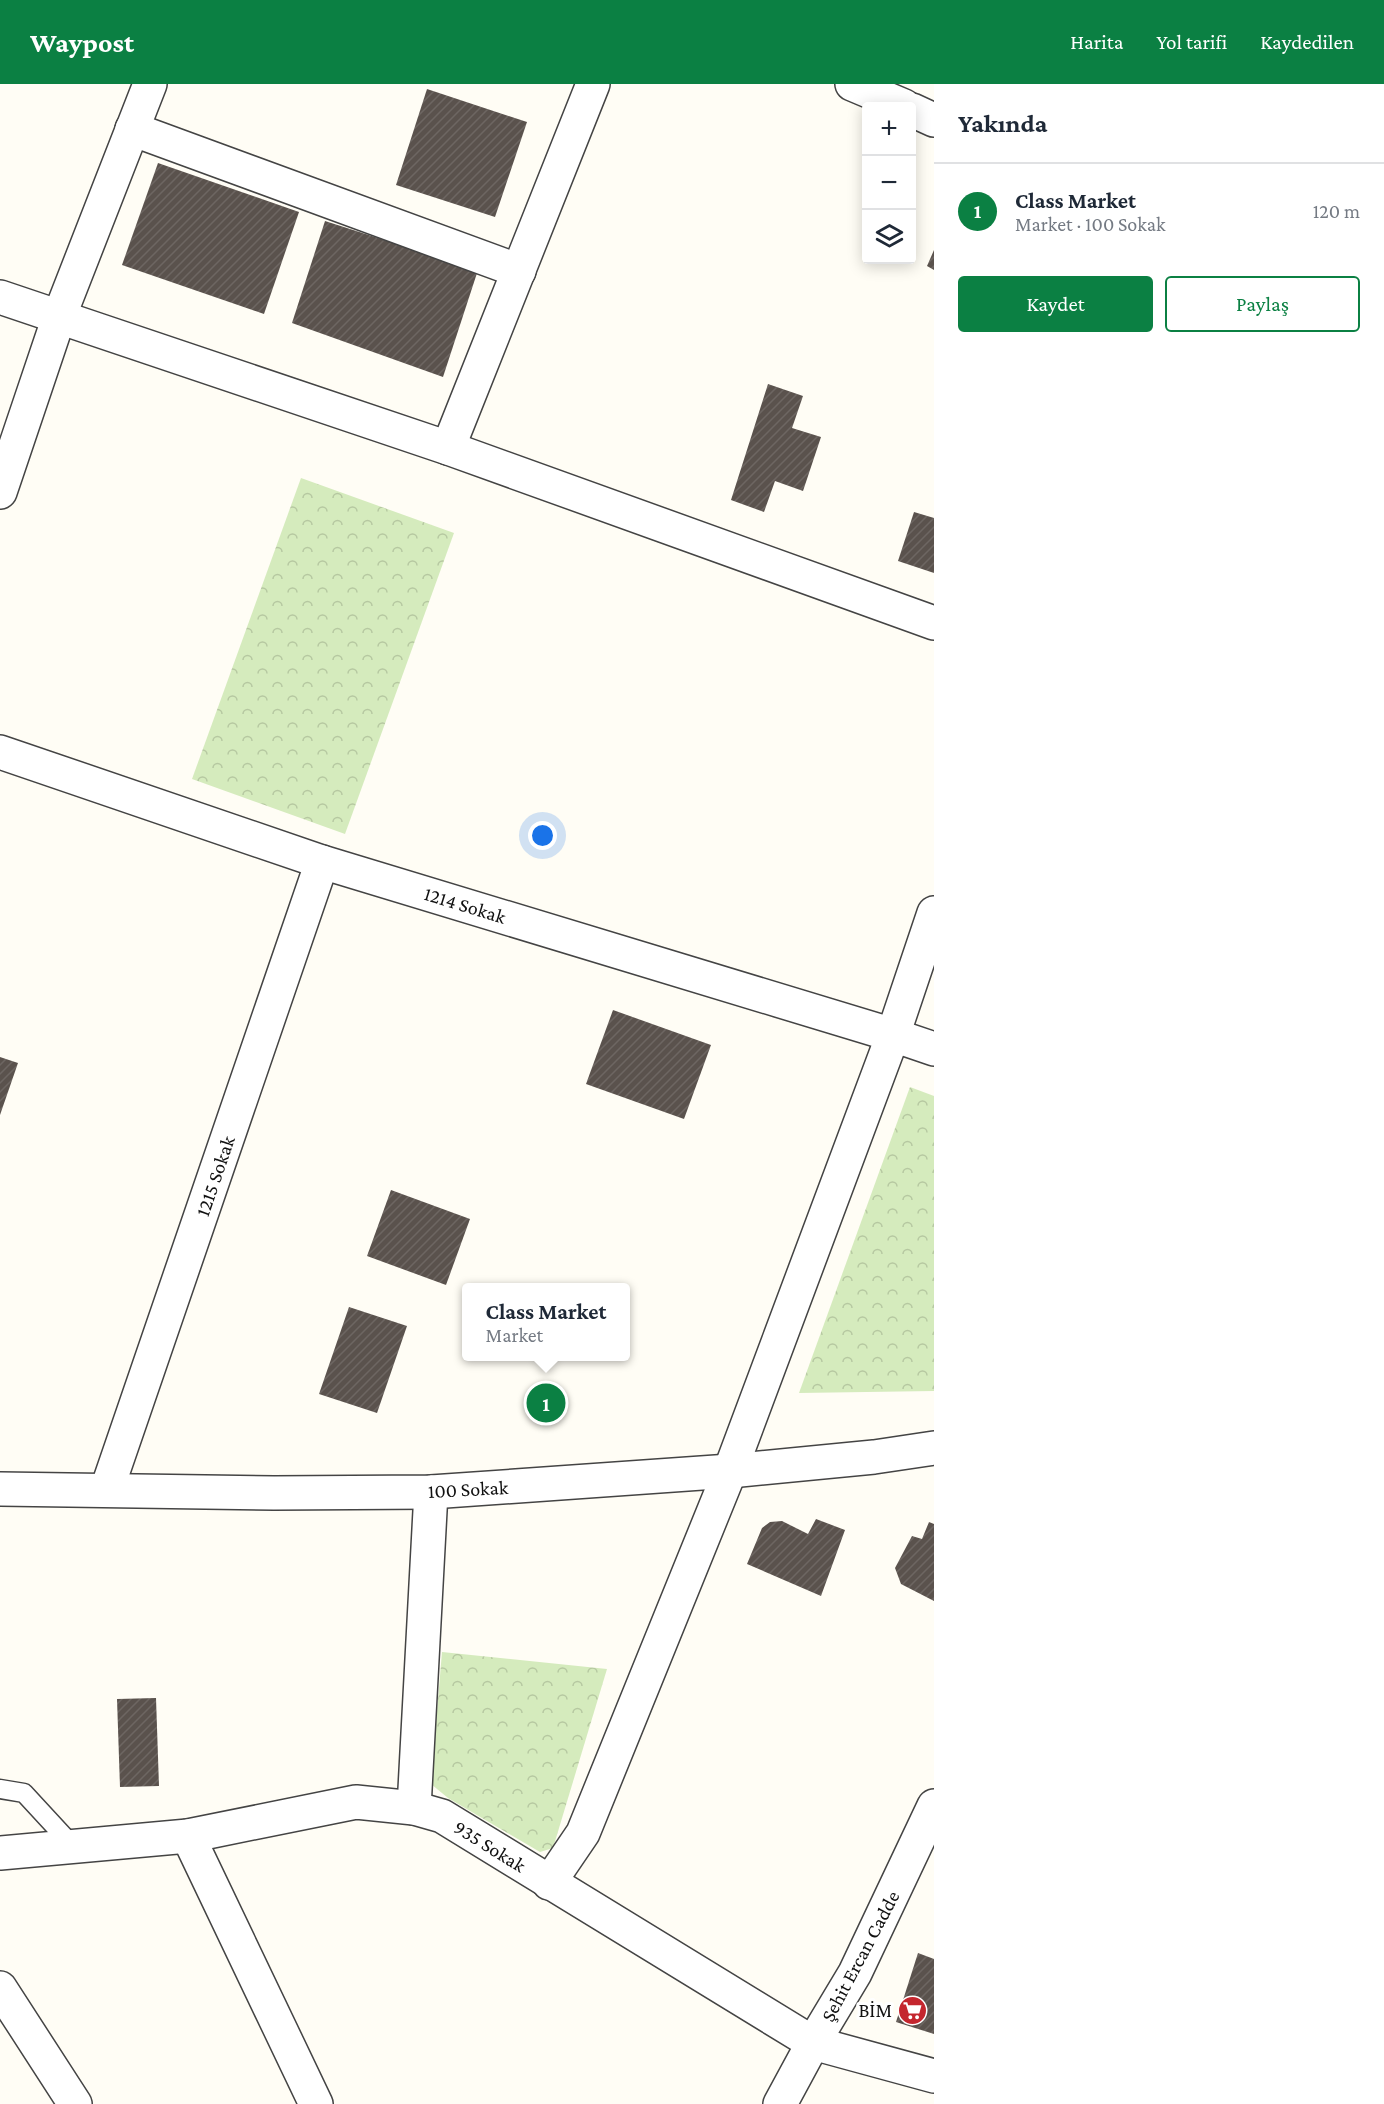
<!DOCTYPE html>
<html lang="tr">
<head>
<meta charset="utf-8">
<style>
  :root { --surface:#fff; --page:#f6f6f7; --text:#1f2937; --muted:#747a83; --line:#e0e1e3; --accent:#0b8043 }
  body { margin:0; font-family:"Crimson Pro",serif; background:var(--page); color:var(--text) }
  .controls { position:absolute; right:18px; top:18px; display:grid; overflow:hidden; border-radius:6px; box-shadow:0 3px 15px #0003 }
  .controls button { width:54px; height:54px; display:grid; place-items:center; padding:0; border:0; border-bottom:2px solid var(--line); background:var(--surface); color:var(--text); font:30px sans-serif }
  .you { position:absolute; left:543px; top:752px; width:21px; height:21px; margin:-15px; border:4px solid #fff; border-radius:50%; background:#1a73e8; box-shadow:0 0 0 9px #1a73e833 }
  .badge { display:grid; place-items:center; width:39px; height:39px; border-radius:50%; background:var(--accent); color:#fff; font-size:20px; font-weight:700 }
  .pin { position:absolute; translate:-50% -50%; border:3px solid #fff; box-shadow:0 2px 6px #0006 }
  .popup { position:absolute; left:462px; top:1199px; width:168px; height:78px; box-sizing:border-box; display:grid; place-content:center; border-radius:6px; background:var(--surface); filter:drop-shadow(0 2px 4px #0005); font-size:20px; white-space:nowrap; color:var(--muted) }
  .popup b { font-size:22px; color:var(--text) }
  .popup::after { content:''; position:absolute; left:50%; top:100%; margin-left:-12px; border:12px solid transparent; border-top-color:var(--surface) }
  .list { margin:0; padding:0; list-style:none }
  h2 { display:flex; justify-content:space-between; align-items:center; height:78px; margin:0; padding:0 24px; font-size:26px }
  h2 small { font-size:20px; font-weight:400; color:var(--muted) }
  .list li { display:grid; grid-template-columns:39px 1fr auto; gap:18px; align-items:center; box-sizing:border-box; height:96px; padding:0 24px; border-top:2px solid var(--line) }
  .list b { display:block; font-size:22px; white-space:nowrap }
  .list p { margin:0; font-size:20px; white-space:nowrap; color:var(--muted) }
  .list em { font-size:20px; font-style:normal; color:var(--muted) }
  .actions { display:flex; gap:12px; padding:18px 24px }
  .actions a { flex:1; padding:14px 0; border:2px solid var(--accent); border-radius:6px; text-align:center; font-size:21px; color:var(--accent) }
  .actions .main { background:var(--accent); color:#fff }
  .icon { flex:none; width:33px; height:33px; fill:none; stroke:currentColor; stroke-width:2; stroke-linecap:round; stroke-linejoin:round }
  .map { position:relative; flex:none; width:934px; height:2020px; overflow:hidden }
  header { display:flex; align-items:center; gap:36px; box-sizing:border-box; height:84px; padding:0 30px; background:var(--accent); color:#fff }
  header strong { font-size:28px }
  nav { display:flex; gap:33px; margin-inline-start:auto; font-size:21px }
  main { display:flex }
  aside { flex:1; background:var(--surface) }
  .map>svg:first-child { display:block }
  .park { fill:url(#park-crowns) }
  .building { fill:url(#building-hatch) }
  .lines { fill:none; stroke-linecap:round; stroke-linejoin:round }
  .service-casing { stroke:#444; stroke-width:21 }
  .minor-casing { stroke:#444; stroke-width:36 }
  .service { stroke:#fff; stroke-width:18 }
  .minor { stroke:#fff; stroke-width:33 }
  .labels { text-anchor:middle; dominant-baseline:central; stroke-width:6; stroke-linejoin:round; paint-order:stroke }
  .street-label { font-size:20px; fill:#111; stroke:#fff }
  .poi-label { font-size:20px; fill:#111; stroke:#fff; text-anchor:end }
</style>
</head>
<body>
<header>
<strong>Waypost</strong>
<nav><a>Harita</a><a>Yol tarifi</a><a>Kaydedilen</a></nav>
</header>
<main>
<div class="map">
<svg width="934" height="2020" viewBox="0 0 934 2020">
  <defs>
    <pattern id="park-crowns" width="20" height="18" patternUnits="userSpaceOnUse" patternTransform="scale(1.5)"><rect width="20" height="18" fill="#d5ebbd"/><path d="M2 6a3 3 0 1 1 6 0M12 15a3 3 0 1 1 6 0" fill="none" stroke="#b6c8a1"/></pattern>
    <pattern id="building-hatch" width="6" height="6" patternUnits="userSpaceOnUse" patternTransform="scale(1.5)"><rect width="6" height="6" fill="#5a524d"/><path d="M-1 1l2-2M0 6l6-6M5 7l2-2" fill="none" stroke="#6d6662"/></pattern>
  </defs>
  <rect width="100%" height="100%" fill="#fffdf5"/>
  <g class="park">
    <polygon points="301,394 454,449 345,750 192,695"/>
    <polygon points="910,1003 934,1012 934,1307 799,1309"/>
    <polygon points="442,1568 607,1585 553,1764 540,1768 448,1714 431,1700"/>
  </g>
  <g class="building">
    <polygon points="427,5 527,38 495,133 396,101"/>
    <polygon points="158,79 299,128 264,230 122,181"/>
    <polygon points="325,137 478,186 443,293 292,239"/>
    <polygon points="934,166 934,186 927,182"/>
    <polygon points="768,300 803,312 792,344 821,353 803,407 775,397 764,428 731,416"/>
    <polygon points="914,428 934,434 934,489 898,477"/>
    <polygon points="613,926 711,961 684,1035 586,1000"/>
    <polygon points="0,973 18,979 0,1031"/>
    <polygon points="391,1106 470,1135 446,1201 367,1172"/>
    <polygon points="349,1223 407,1242 377,1329 319,1310"/>
    <polygon points="816,1435 845,1446 821,1512 747,1480 762,1444 770,1438 782,1437 808,1450"/>
    <polygon points="929,1438 934,1440 934,1517 901,1500 895,1484 912,1452 922,1455"/>
    <polygon points="156,1614 159,1702 120,1703 117,1615"/>
    <polygon points="918,1869 934,1875 934,1950 896,1938"/>
  </g>
  <g class="lines">
    <defs>
      <polyline id="service" points="0,1705 24,1709 72,1761"/>
      <g id="minor">
        <polyline points="852,0 904,22"/>
        <polyline points="912,26 934,36"/>
        <polyline points="132,45 519,187"/>
        <polyline points="0,213 448,364 934,539"/>
        <polyline points="448,364 593,0"/>
        <polyline points="0,408 59,233 150,0"/>
        <polyline points="0,668 322,778 893,951 934,965"/>
        <polyline points="0,1405 274,1409 431,1408 730,1387 874,1373 934,1364"/>
        <polyline points="107,1405 322,778"/>
        <polyline points="414,1724 431,1408"/>
        <polyline points="188,1752 316,2020"/>
        <polyline points="0,1769 188,1752 356,1718 414,1724 442,1732 813,1959 934,1992"/>
        <polyline points="549,1799 583,1749 730,1387 893,951 934,829"/>
        <polyline points="0,1904 75,2020"/>
        <polyline points="780,2020 813,1959 855,1889 934,1722"/>
      </g>
    </defs>
    <use href="#service" class="service-casing"/>
    <use href="#minor" class="minor-casing"/>
    <use href="#service" class="service"/>
    <use href="#minor" class="minor"/>
  </g>
  <defs>
    <symbol id="supermarket-disc" viewBox="-11 -11 22 22"><circle r="9.5" fill="#c4262e" stroke="#fff"/><path d="M-6-5.5h2.5l.6 2H6L4.5 2H-2.5L-4.4-4H-6ZM-1.5 3.2a1.3 1.3 0 1 0 .1 0ZM3 3.2a1.3 1.3 0 1 0 .1 0Z" fill="#fff"/></symbol>
  </defs>
  <g fill-rule="evenodd">
    <use href="#supermarket-disc" x="896" y="1910" width="33" height="33"/>
  </g>
  <g class="labels">
    <g class="street-label">
      <text transform="translate(465 821) rotate(17)">1214 Sokak</text>
      <text transform="translate(215 1092) rotate(-71)">1215 Sokak</text>
      <text transform="translate(468 1405) rotate(-3)">100 Sokak</text>
      <text transform="translate(490 1762) rotate(32)">935 Sokak</text>
      <text transform="translate(860 1872) rotate(-62)">Şehit Ercan Cadde</text>
    </g>
    <g class="poi-label">
      <text x="892" y="1926">BİM</text>
    </g>
  </g>
</svg>
<div class="controls">
<button>+</button>
<button>−</button>
<button><svg class="icon" aria-label="layers" viewBox="0 0 24 24"><path d="M12 4l9 5-9 5-9-5zM3 14l9 5 9-5"/></svg></button>
</div>
<div class="you"></div>
<div class="pin badge" style="left:546px;top:1319px">1</div>
<div class="popup"><b>Class Market</b>Market</div>
</div>
<aside>
<h2>Yakında<small></small></h2>
<ul class="list">
<li><span class="badge">1</span><div><b>Class Market</b><p>Market · 100 Sokak</p></div><em>120 m</em></li>
</ul>
<div class="actions"><a class="main">Kaydet</a><a>Paylaş</a></div>
</aside>
</main>
</body>
</html>
